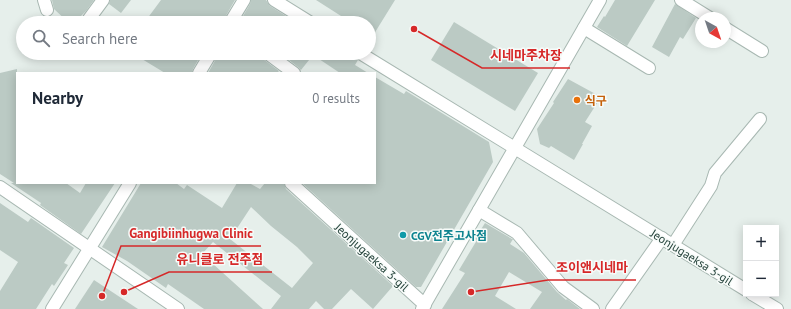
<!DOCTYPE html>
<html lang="en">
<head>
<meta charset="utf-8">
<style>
  :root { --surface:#fff; --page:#f6f6f7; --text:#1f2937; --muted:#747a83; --line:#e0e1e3 }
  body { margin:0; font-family:"PT Sans","Noto Sans KR",sans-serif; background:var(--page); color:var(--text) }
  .controls { position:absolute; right:12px; bottom:12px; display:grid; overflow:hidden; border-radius:0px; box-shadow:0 2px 10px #0003 }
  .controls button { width:36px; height:36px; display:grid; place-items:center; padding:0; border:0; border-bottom:1px solid var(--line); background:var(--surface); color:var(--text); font:20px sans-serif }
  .compass { position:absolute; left:695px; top:12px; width:36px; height:36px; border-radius:50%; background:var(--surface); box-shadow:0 2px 10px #0003; rotate:140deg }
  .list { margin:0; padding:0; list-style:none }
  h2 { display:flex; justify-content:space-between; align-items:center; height:52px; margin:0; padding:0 16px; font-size:17px }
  h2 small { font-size:13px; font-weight:400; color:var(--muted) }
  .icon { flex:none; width:22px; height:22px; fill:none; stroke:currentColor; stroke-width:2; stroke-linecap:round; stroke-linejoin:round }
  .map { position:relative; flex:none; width:791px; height:309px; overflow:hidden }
  .search { position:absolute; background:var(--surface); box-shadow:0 2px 10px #0003; left:16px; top:16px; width:360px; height:44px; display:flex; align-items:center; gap:10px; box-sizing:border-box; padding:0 14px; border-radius:22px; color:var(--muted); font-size:15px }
  .panel { position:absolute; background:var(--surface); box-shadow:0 2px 10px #0003; left:16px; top:72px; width:360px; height:112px; border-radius:0px }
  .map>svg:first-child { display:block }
  .building { fill:#bbcac4; fill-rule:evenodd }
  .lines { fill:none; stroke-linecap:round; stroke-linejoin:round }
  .street-casing { stroke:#a8b8b2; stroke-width:14 }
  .street { stroke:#fff; stroke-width:12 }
  .food-dot { fill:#e8710a; stroke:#f7fbf9; stroke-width:1.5 }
  .culture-dot { fill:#0f9aa8; stroke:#f7fbf9; stroke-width:1.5 }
  .labels { text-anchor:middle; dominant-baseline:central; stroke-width:3; stroke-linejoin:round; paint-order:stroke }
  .food-label { font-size:12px; font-weight:bold; fill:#c56008; stroke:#f7fbf9; text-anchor:start }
  .culture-label { font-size:12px; font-weight:bold; fill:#0d838f; stroke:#f7fbf9; text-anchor:start }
  .street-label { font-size:12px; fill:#24423a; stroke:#f7fbf9 }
  .leader { fill:none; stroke:#d62828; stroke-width:1.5 }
  .callout-dot { fill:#d62828; stroke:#f7fbf9; stroke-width:1.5 }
  .callout-label { font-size:13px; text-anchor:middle; font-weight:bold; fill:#d62828; stroke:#f7fbf9; stroke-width:3; stroke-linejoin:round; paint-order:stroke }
</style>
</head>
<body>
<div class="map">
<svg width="791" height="309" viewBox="0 0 791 309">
  <rect width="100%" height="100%" fill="#e6efeb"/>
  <g class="building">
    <polygon points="52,0 94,0 86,11 74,23 69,23 54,9"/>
    <polygon points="110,0 131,0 121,13 109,4"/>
    <polygon points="161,0 235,0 224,19 223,23 144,23"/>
    <polygon points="251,0 266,0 270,6 297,23 239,23 250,4"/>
    <polygon points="316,0 395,0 369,42 369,23 352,23"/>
    <polygon points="615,0 655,0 627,46 597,27 604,16 605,17"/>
    <polygon points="675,4 696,18 683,39 680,37 669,57 652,47"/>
    <polygon points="454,22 538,73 515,111 431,60"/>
    <polygon points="132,53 202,53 193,69 192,73 165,73"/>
    <polygon points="218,53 260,53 260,56 263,59 279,71 277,73 208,73 217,57"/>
    <polygon points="280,53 352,53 354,57 358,60 355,65 368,73 340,73 313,55 301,70 298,67"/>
    <polygon points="17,69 17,183 66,183 80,193 86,183 115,183 81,234 40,205 41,203 11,183 14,183 0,174 0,73"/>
    <polygon points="375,77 404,94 406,91 489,142 493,162 421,287 416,287 302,183 375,183"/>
    <polygon points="568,79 601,97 585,122 592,126 582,144 583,144 574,160 551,146 549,148 540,144 537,129 554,103 553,102"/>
    <path d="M141,183h35l8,6 3,-4 35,23 15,-25h12l11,6 5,-6h19l2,6 107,97 -20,23 -22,-20 -19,20h-8l-8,-8 -7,8h-38l10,-13 -68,-54 -11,12 61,55h-59l-36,-25 -2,4 -39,-27 -25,-14zM251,207l20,19 26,21 16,16 -21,25 -62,-49z"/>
    <polygon points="0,203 28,222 31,218 74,248 64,263 68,265 54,286 52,284 36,309 0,309 0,291 18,262 0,250"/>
    <polygon points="485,223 512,239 513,239 510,244 524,253 557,292 566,300 567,299 580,309 530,309 542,292 509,272 495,296 516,309 442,309 465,273 459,270 477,240 475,239"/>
    <polygon points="94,280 138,309 75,309"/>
  </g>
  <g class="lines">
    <defs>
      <g id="street">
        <polyline points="44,0 47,10"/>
        <polyline points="274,0 311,23"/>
        <polyline points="681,0 710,18"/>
        <polyline points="89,19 103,0"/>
        <polyline points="230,23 244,0"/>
        <polyline points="584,28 649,68"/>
        <polyline points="725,28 762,51"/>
        <polyline points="267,53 294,73"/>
        <polyline points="360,53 746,290"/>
        <polyline points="199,73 211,53"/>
        <polyline points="291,183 425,305"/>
        <polyline points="0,187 178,309"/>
        <polyline points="479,210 517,233 563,287 593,309"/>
        <polyline points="673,245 711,186 715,173 760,119"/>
        <polyline points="752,294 777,309"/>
        <polyline points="52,309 130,183"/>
        <polyline points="422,309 600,0"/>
        <polyline points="612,309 662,238"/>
      </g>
    </defs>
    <use href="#street" class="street-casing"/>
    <use href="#street" class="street"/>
  </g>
  <circle class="food-dot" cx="577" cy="100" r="4"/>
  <circle class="culture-dot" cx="403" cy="235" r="4"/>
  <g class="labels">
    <g class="food-label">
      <text x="585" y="100">식구</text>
    </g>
    <g class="culture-label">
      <text x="411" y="235">CGV전주고사점</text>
    </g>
    <g class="street-label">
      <text transform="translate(372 257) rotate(42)">Jeonjugaeksa 3-gil</text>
      <text transform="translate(692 257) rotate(32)">Jeonjugaeksa 3-gil</text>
    </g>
  </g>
  <path class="leader" d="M414 29L482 68H570M102 296L121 246H261M124 292L169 272H272M471 292L548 280H636"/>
  <g class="callout-dot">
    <circle cx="414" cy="29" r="4"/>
    <circle cx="102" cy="296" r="4"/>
    <circle cx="124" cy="292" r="4"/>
    <circle cx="471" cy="292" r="4"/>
  </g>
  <g class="callout-label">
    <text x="526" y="60">시네마주차장</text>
    <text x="191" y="238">Gangibiinhugwa Clinic</text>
    <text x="220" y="264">유니클로 전주점</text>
    <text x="592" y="272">조이앤시네마</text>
  </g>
</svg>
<div class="controls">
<button>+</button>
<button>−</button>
</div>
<svg class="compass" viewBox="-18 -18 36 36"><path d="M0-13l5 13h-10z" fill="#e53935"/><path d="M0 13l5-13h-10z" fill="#747a83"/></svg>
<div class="search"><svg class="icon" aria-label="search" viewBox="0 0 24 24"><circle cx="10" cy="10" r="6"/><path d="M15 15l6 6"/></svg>Search here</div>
<section class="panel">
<h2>Nearby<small>0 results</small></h2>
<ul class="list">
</ul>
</section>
</div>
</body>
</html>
